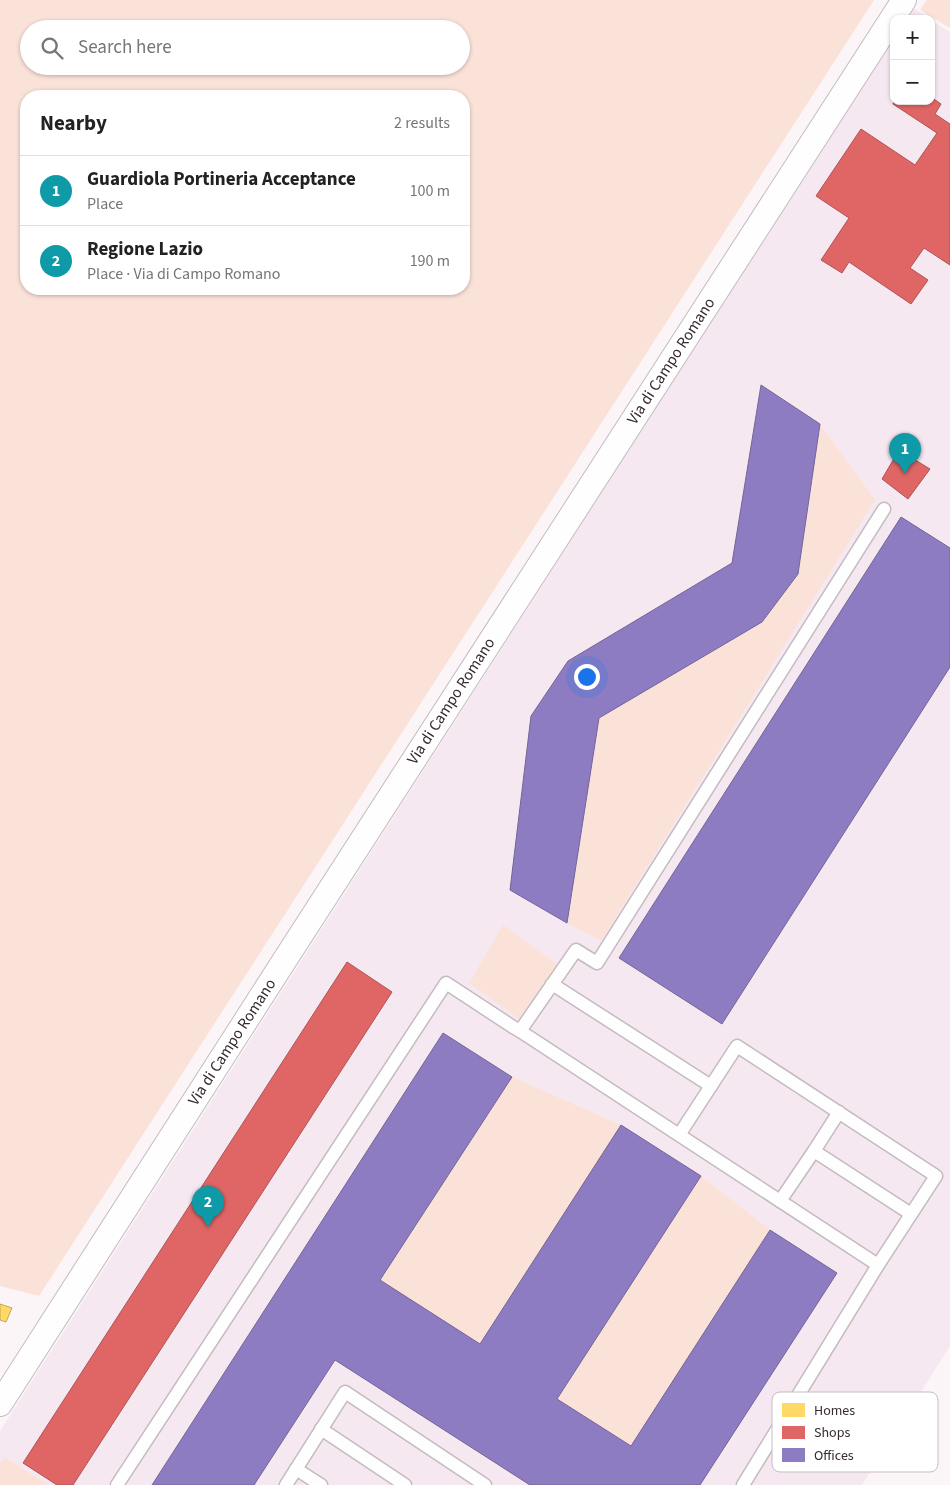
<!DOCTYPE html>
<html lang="en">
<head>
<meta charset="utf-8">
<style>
  :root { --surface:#fff; --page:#f6f6f6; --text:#222; --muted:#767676; --line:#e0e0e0; --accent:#1a73e8 }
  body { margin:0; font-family:"Source Sans 3",sans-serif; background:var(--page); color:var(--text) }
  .controls { position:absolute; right:15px; top:15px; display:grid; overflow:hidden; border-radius:10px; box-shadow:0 1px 4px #0004 }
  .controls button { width:45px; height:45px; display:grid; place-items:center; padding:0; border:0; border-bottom:1px solid var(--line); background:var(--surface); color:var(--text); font:25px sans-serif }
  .you { position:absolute; left:586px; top:676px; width:18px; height:18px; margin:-12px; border:4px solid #fff; border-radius:50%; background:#1a73e8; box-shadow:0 0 0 8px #1a73e833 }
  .badge { display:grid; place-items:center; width:32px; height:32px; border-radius:50%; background:var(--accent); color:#fff; font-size:16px; font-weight:700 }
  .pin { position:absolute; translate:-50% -41px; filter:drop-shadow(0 1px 2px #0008) }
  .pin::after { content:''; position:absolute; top:26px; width:18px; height:15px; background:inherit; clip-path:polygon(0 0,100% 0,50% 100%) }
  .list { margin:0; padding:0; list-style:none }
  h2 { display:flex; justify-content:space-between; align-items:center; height:65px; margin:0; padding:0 20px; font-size:21px }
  h2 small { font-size:16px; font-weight:400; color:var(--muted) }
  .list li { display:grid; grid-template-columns:32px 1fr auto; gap:15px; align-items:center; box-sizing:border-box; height:70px; padding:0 20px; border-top:1px solid var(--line) }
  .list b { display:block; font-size:19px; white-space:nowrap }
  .list p { margin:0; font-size:16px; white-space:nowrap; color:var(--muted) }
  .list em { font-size:16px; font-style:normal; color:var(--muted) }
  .icon { flex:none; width:28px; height:28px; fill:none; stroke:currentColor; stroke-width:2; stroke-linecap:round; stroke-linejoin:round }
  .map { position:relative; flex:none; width:950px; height:1485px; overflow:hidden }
  .search { position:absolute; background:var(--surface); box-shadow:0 1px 4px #0004; left:20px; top:20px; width:450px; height:55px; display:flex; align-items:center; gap:12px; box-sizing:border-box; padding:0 18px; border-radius:28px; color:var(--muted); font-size:19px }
  .panel { position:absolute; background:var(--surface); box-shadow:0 1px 4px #0004; left:20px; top:90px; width:450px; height:205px; border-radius:20px }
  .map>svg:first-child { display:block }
  .built { fill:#f6e8f0 }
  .green { fill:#fbe2d9; fill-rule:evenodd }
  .homes { fill:#ffd966; stroke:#c3a556 }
  .shops { fill:#e06666; stroke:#ad5456 }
  .offices { fill:#8e7cc3; stroke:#746497 }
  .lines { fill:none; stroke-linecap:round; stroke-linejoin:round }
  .lane-casing { stroke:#c3bbc0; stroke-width:15 }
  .street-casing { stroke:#c3bbc0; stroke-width:26 }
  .lane { stroke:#fefefe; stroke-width:12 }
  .street { stroke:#fefefe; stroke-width:24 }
  .labels { text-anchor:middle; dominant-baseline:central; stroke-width:5; stroke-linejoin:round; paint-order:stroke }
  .street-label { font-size:16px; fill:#362b31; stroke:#fff }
  .key { fill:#fff; stroke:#c3bfc1; stroke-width:1 }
  .key-label { font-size:14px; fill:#362b31 }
</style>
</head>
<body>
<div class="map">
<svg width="950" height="1485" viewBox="0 0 950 1485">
  <rect width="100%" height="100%" fill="#fbf5f8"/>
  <g class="built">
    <polygon points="912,7 930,19 905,19"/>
    <polygon points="931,20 950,32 950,1346 862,1485 0,1485 0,1431 894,36 894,101 931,101"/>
  </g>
  <g class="green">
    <path d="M0,0h874l-835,1296 -39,-10zM29,29h432v37h-432zM26,96h438v193h-438z"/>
    <polygon points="927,0 950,0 950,28 920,10"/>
    <polygon points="820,424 875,500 601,941 567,923 599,718 762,622 798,574"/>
    <polygon points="503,925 568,972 529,1026 469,983"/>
    <polygon points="512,1077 621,1125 480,1344 380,1280"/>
    <polygon points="701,1176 770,1230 631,1446 557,1399"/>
    <polygon points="4,1457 49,1485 0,1485 0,1464"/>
  </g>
  <polygon class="homes" points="0,1304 12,1308 6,1322 0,1320"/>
  <g class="shops">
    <polygon points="931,97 941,104 935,114 950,124 950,265 924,248 910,268 928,280 911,304 849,262 842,273 821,260 849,218 816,196 861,129 915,165 937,133 893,104 894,101 931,101"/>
    <polygon points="899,450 930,469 908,499 882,479"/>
    <polygon points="347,962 392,992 73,1485 57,1485 23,1463"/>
  </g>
  <g class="offices">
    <polygon points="761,385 820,424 798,574 762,622 599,718 567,923 510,890 531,716 568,661 732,563"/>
    <polygon points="901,517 950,548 950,667 722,1024 619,958"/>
    <polygon points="443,1033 512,1077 380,1280 480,1344 621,1125 701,1176 557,1399 631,1446 770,1230 837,1273 700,1485 530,1485 335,1360 254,1485 152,1485"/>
  </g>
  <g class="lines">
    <defs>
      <g id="lane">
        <polyline points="552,984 711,1086"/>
        <polyline points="520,1031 576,950 597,963 884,509"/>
        <polyline points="839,1112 814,1151 911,1214"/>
        <polyline points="780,1201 814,1151"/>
        <polyline points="321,1429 405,1485"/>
        <polyline points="296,1469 321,1485"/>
        <polyline points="117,1485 446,983 513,1027 520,1031 878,1265 936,1176 737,1046 679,1135"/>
        <polyline points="286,1485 345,1392 485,1485"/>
        <polyline points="743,1485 878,1265"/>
      </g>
      <polyline id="street" points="0,1404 286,958 904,0"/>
    </defs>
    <use href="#lane" class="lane-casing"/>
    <use href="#street" class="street-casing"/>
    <use href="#lane" class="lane"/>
    <use href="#street" class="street"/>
  </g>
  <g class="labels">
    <g class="street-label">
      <text transform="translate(671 361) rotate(-57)">Via di Campo Romano</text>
      <text transform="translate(451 701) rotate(-57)">Via di Campo Romano</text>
      <text transform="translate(232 1042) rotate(-57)">Via di Campo Romano</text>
    </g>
  </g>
  <rect x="772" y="1392" width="166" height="80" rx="8" class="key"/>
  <rect x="782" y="1403" width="23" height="14" fill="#ffd966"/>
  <rect x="782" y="1426" width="23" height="13" fill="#e06666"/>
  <rect x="782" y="1448" width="23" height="14" fill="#8e7cc3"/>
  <g class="key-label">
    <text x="814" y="1415">Homes</text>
    <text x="814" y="1437">Shops</text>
    <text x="814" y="1460">Offices</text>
  </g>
</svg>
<div class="controls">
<button>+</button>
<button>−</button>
</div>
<div class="you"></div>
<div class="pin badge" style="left:905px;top:474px;background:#0f9aa8">1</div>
<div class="pin badge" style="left:208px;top:1227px;background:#0f9aa8">2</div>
<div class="search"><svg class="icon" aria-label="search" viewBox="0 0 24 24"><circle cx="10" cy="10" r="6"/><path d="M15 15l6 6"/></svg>Search here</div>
<section class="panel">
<h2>Nearby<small>2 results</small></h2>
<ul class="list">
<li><span class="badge" style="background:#0f9aa8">1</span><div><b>Guardiola Portineria Acceptance</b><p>Place</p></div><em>100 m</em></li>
<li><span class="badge" style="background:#0f9aa8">2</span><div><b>Regione Lazio</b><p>Place · Via di Campo Romano</p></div><em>190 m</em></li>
</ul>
</section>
</div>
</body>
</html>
